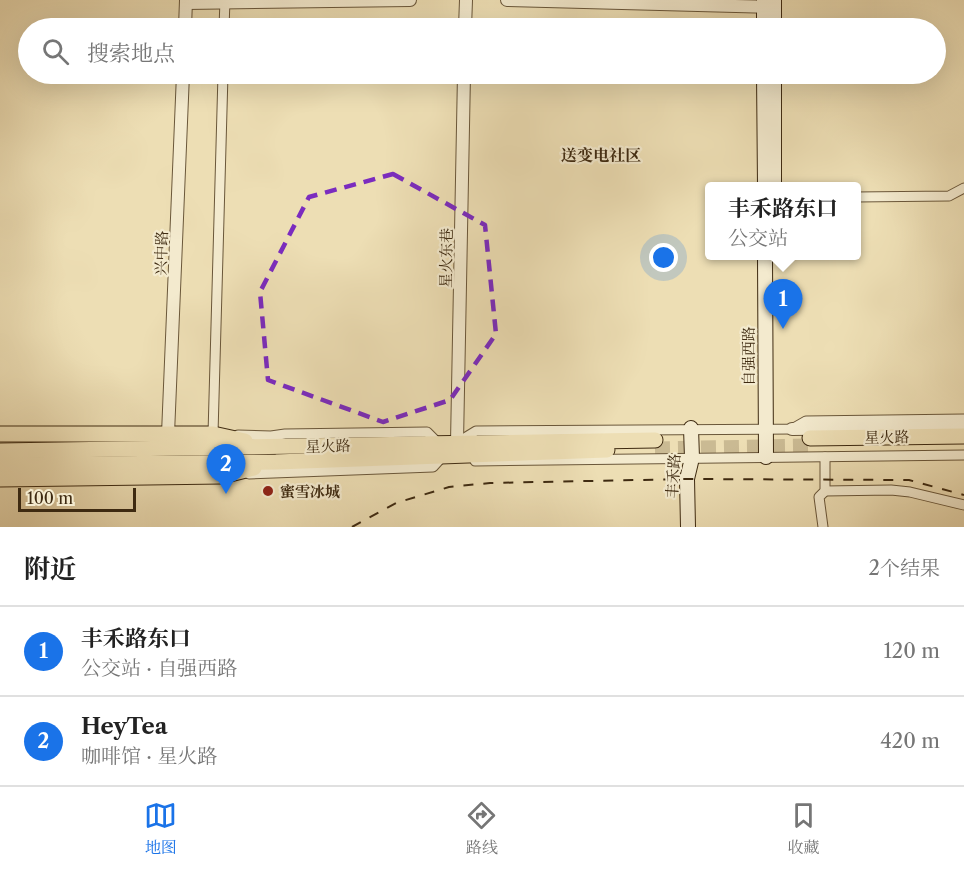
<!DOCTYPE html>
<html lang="zh">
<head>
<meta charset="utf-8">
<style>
  :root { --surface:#fff; --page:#f2f2f2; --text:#222; --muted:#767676; --line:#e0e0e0; --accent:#1a73e8 }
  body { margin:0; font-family:"Libre Caslon Text","Noto Serif SC",serif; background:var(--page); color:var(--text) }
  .scale { position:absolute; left:18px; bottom:15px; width:118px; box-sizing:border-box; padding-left:6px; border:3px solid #3e2a11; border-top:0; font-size:16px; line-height:21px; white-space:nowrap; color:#3e2a11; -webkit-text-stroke:4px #f3eace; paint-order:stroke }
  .you { position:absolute; left:664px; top:258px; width:21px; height:21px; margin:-15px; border:4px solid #fff; border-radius:50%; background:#1a73e8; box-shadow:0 0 0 9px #1a73e833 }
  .badge { display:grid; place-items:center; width:39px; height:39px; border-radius:50%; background:var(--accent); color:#fff; font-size:20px; font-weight:700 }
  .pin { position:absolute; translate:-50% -50px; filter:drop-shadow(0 2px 3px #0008) }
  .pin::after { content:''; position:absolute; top:32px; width:21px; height:18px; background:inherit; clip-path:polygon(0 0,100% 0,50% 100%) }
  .popup { position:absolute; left:705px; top:182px; width:156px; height:78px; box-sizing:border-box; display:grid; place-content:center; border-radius:6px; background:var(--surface); filter:drop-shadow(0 2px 4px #0005); font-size:20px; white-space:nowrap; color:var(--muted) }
  .popup b { font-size:22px; color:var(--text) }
  .popup::after { content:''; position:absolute; left:50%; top:100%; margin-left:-12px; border:12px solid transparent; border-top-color:var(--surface) }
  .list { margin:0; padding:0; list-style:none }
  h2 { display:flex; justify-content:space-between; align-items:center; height:78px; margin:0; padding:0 24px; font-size:26px }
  h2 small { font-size:20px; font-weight:400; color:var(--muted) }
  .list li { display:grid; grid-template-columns:39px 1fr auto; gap:18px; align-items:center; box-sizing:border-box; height:90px; padding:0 24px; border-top:2px solid var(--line) }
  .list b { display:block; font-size:22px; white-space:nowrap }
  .list p { margin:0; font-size:20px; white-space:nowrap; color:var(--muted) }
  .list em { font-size:20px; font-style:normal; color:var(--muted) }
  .icon { flex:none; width:33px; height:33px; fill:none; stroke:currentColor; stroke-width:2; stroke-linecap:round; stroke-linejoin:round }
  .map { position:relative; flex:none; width:964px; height:527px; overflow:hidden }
  .search { position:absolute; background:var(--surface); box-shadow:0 6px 24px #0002; left:18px; right:18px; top:18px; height:66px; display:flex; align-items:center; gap:15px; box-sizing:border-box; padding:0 21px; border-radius:33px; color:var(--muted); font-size:22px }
  .sheet { height:258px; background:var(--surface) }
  nav { display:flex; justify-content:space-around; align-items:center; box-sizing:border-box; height:84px; border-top:2px solid var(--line); background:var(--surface); font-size:16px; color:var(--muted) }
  nav a { display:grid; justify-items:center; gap:3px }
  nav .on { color:var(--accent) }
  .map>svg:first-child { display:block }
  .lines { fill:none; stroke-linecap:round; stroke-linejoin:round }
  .primary-tunnel { stroke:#caba93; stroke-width:15; stroke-dasharray:15 8; stroke-linecap:butt }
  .minor-casing { stroke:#6a573a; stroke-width:11 }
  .tertiary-casing { stroke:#6a573a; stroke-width:14 }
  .secondary-casing { stroke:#3e2a11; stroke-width:16 }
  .primary-casing { stroke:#3e2a11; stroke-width:17 }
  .minor { stroke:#f3eace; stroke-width:9 }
  .tertiary { stroke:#f3eace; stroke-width:12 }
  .secondary { stroke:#f3eace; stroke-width:14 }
  .primary { stroke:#eddeb4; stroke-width:15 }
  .rail { stroke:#3e2a11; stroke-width:2; stroke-dasharray:10 10; stroke-linecap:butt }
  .marked { fill:none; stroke:#7b2cbf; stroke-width:4.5; stroke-dasharray:12 8; stroke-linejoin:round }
  .poi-dot { fill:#8f2418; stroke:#f3eace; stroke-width:2 }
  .labels { text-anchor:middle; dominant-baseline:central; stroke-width:4.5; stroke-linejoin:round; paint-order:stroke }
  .street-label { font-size:15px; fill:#3e2a11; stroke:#f3eace }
  .poi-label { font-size:15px; font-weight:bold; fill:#3e2a11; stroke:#f3eace; text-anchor:start }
  .neighbourhood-label { font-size:16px; font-weight:bold; fill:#3e2a11; stroke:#f3eace }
</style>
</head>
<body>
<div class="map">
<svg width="964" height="527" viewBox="0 0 964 527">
  <rect width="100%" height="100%" fill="#eddeb4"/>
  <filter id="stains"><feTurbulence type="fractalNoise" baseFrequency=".00333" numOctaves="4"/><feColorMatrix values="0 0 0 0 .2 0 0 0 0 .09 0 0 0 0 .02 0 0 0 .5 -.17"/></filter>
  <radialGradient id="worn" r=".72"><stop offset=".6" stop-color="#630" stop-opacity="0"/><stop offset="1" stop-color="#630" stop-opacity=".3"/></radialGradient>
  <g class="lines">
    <polyline class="primary-tunnel" points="655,449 810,446"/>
    <defs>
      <g id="minor">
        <polyline points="224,28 225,0"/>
        <polyline points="856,197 949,196 964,188"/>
        <polyline points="216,434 213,434 223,74"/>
        <polyline points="238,435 271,436 285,434 427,432 438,443"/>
        <polyline points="458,442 476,431 792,429 806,421 964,419"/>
        <polyline points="475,461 964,455"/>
        <polyline points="249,474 433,467 443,456"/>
        <polyline points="825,491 891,490 910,492 964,505"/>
        <polyline points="823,527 819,497 825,491 825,457"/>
      </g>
      <g id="tertiary">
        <polyline points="507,0 773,7"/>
        <polyline points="186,3 410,0"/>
        <polyline points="185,28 186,0"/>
        <polyline points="465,28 466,0"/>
        <polyline points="792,429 964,427"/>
        <polyline points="168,434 183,74"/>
        <polyline points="457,442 464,74"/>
      </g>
      <g id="secondary">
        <polyline points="764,0 764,28"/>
        <polyline points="774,0 774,28"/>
        <polyline points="764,74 765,186"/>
        <polyline points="774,74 774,186"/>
        <polyline points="765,256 766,457"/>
        <polyline points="688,527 687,479 692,458 691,428"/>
      </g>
      <g id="primary">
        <polyline points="0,434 213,434 245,441"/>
        <polyline points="810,438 964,436"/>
        <polyline points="0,451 655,440"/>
        <polyline points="1,465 276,462 607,450"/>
        <polyline points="0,479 222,476 254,468"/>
      </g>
    </defs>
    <use href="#minor" class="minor-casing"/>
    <use href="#tertiary" class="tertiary-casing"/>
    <use href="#secondary" class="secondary-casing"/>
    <use href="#primary" class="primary-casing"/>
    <use href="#minor" class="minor"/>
    <use href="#tertiary" class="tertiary"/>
    <use href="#secondary" class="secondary"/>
    <use href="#primary" class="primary"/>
    <polyline class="rail" points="352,527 396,503 449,487 490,483 687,479 909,480 964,495"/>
  </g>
  <path class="marked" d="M393,174l92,51 11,109 -46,66 -67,22 -115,-42 -8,-88 49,-95z"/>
  <circle class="poi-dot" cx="268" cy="491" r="6"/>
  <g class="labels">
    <g class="street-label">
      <text transform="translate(161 253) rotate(-88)">兴中路</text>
      <text transform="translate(446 258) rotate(-89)">星火东巷</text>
      <text transform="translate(748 356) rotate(-90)">自强西路</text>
      <text transform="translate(887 437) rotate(-1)">星火路</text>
      <text transform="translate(328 446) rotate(-2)">星火路</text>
      <text transform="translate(673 476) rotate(-86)">丰禾路</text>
    </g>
    <g class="poi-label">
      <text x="280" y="491">蜜雪冰城</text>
    </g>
    <g class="neighbourhood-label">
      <text x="601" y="155">送变电社区</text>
    </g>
  </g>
  <rect width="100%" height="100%" filter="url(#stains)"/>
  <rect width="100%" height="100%" fill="url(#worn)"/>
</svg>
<div class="scale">100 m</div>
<div class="you"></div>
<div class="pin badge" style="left:783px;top:329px">1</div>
<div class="popup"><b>丰禾路东口</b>公交站</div>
<div class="pin badge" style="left:226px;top:494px">2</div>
<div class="search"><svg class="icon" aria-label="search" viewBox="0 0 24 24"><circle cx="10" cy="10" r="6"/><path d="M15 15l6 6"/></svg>搜索地点</div>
</div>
<section class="sheet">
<h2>附近<small>2个结果</small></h2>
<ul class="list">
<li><span class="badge">1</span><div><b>丰禾路东口</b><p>公交站 · 自强西路</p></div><em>120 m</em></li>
<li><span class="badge">2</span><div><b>HeyTea</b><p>咖啡馆 · 星火路</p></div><em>420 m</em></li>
</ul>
</section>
<nav>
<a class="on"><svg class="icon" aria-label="map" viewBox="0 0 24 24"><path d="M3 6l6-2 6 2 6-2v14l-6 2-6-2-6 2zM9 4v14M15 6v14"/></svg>地图</a>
<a><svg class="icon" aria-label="directions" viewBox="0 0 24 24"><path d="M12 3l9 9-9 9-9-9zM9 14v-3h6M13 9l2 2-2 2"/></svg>路线</a>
<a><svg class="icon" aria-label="saved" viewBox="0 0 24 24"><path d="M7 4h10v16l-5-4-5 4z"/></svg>收藏</a>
</nav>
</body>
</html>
